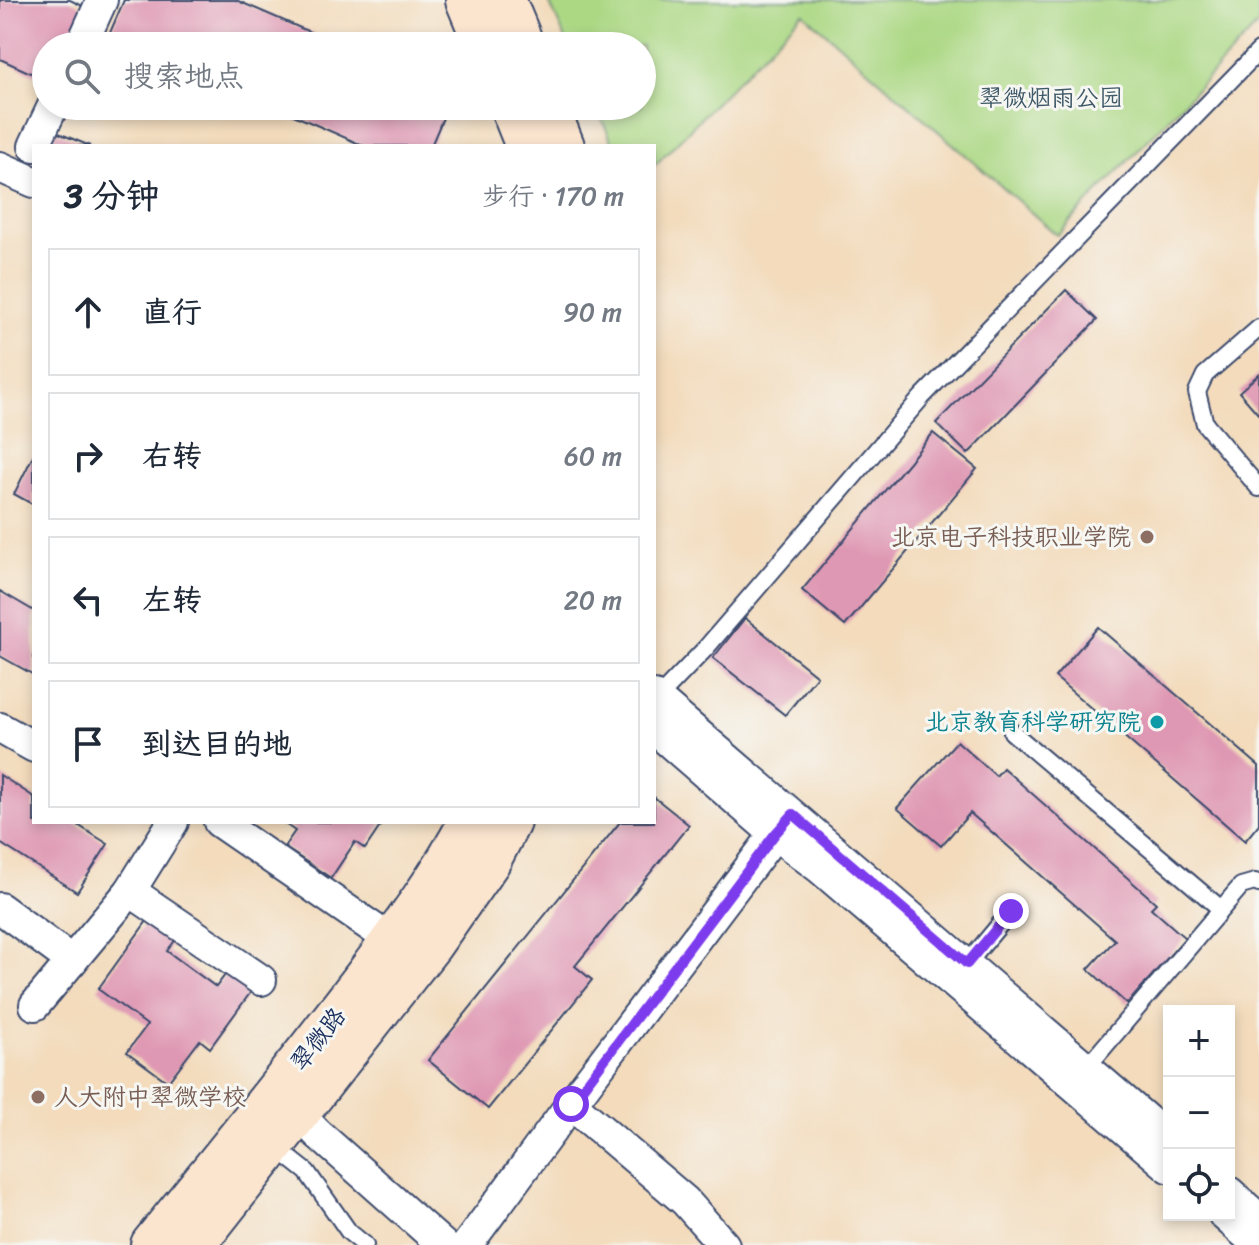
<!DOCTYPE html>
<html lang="zh">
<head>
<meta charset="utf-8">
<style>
  :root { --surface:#fff; --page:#f6f6f7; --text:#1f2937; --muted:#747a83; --line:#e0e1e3 }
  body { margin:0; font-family:Sriracha,"LXGW WenKai TC",sans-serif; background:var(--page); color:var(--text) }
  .controls { position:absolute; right:24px; bottom:24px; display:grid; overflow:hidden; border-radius:0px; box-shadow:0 4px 12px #0003 }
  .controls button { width:72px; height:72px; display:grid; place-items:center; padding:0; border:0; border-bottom:2px solid var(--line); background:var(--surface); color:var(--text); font:40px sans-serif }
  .stop { position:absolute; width:24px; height:24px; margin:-18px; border:6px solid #7c3aed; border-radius:50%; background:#fff }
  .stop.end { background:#7c3aed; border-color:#fff; box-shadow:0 2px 8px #0008 }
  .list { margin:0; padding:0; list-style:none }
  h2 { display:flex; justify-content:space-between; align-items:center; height:104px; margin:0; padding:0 32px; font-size:34px }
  h2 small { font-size:26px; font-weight:400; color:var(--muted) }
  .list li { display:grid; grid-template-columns:52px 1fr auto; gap:24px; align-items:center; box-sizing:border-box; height:128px; margin:0 16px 16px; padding:0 16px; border:2px solid var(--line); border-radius:0px }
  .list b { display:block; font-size:30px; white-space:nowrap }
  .list em { font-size:26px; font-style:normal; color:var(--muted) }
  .icon { flex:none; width:44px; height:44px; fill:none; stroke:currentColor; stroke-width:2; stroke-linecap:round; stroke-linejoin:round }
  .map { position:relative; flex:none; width:1259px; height:1245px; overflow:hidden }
  .search { position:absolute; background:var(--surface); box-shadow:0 4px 12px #0003; left:32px; top:32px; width:624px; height:88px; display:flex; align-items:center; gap:20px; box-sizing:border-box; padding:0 28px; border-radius:44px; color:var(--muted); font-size:30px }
  .panel { position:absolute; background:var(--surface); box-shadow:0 4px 12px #0003; left:32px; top:144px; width:624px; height:680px; border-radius:0px }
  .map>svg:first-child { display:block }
  .green { fill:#acd884; stroke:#648471; stroke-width:2 }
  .building { fill:#df98b3 }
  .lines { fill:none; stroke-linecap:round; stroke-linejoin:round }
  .lane-casing { stroke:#3b496c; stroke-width:20 }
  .street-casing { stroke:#3b496c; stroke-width:34 }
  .secondary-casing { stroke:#3b496c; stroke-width:46 }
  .lane { stroke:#fff; stroke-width:16 }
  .street { stroke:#fff; stroke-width:30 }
  .secondary { stroke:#fbe5cf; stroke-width:42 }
  .route { stroke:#7c3aed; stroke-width:10 }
  .education-dot { fill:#8d6e63; stroke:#f6f6f2; stroke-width:3 }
  .culture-dot { fill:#0f9aa8; stroke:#f6f6f2; stroke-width:3 }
  .labels { text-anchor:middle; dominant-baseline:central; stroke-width:6; stroke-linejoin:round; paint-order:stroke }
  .park-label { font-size:24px; fill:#3f5968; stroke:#f6f6f2 }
  .education-label { font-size:24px; fill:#785e54; stroke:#f6f6f2; text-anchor:end }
  .culture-label { font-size:24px; fill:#0d838f; stroke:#f6f6f2; text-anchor:end }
  .street-label { font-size:24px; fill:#1b2f5e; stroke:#f6f6f2 }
</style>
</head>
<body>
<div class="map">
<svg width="1259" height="1245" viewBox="0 0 1259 1245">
  <rect width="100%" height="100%" fill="#f6f6f2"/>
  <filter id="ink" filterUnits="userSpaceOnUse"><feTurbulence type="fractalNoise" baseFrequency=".0125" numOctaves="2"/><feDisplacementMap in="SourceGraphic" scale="16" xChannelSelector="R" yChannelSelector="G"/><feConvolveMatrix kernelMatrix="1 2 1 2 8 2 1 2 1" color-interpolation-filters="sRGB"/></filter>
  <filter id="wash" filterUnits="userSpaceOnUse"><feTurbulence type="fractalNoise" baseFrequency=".006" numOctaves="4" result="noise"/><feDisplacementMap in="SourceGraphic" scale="32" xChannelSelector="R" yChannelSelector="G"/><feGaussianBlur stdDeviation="1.8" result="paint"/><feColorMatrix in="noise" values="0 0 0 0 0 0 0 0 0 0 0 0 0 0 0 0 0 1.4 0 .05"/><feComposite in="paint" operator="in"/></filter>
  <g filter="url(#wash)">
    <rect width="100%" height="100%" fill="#f3dbbc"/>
    <polygon class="green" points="548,0 1259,0 1259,24 1057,235 803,13 654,166 654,146 614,146 596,106 642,106 642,46 569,46"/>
    <g id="blocks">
      <g class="building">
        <polygon points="0,0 70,0 87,8 69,46 46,46 46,80 0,59"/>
        <polygon points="124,0 236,0 342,46 135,46 109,35"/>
        <polygon points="273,106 448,106 431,146 364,146"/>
        <polygon points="56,132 90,146 50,146"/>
        <polygon points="1066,290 1097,320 968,454 936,423"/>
        <polygon points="1259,374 1259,415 1239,392"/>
        <polygon points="933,433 977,469 845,626 802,590"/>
        <polygon points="34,454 34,505 14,494"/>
        <polygon points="0,591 34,611 34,675 0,656"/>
        <polygon points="745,618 817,676 785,715 713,658"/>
        <polygon points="1098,627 1259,766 1259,824 1245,841 1055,677"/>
        <polygon points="957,741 996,776 1003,768 1156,903 1151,908 1185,938 1127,1004 1088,969 1115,940 970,813 941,846 897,808"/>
        <polygon points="0,775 34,797 34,822 73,822 108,844 77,892 0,843"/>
        <polygon points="654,797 689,825 575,966 592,980 488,1109 428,1060 620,822 654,822"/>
        <polygon points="282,822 383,822 365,849 355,842 331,878 284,847 295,831"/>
        <polygon points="152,914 180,934 167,951 216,987 228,971 253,989 210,1048 200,1040 168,1082 127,1052 147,1025 98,989"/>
      </g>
    </g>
  </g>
  <g filter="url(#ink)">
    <use href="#blocks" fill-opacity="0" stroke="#3b496c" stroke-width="2"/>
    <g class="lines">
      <defs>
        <g id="lane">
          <polyline points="1259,328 1205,375 1197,392 1205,424 1259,488"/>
          <polyline points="657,699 705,649 922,397 1259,51"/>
          <polyline points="1012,732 1221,909"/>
          <polyline points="967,964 1011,911"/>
          <polyline points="1087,1067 1241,886 1255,882 1259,884"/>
          <polyline points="273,1145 307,1172 349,1232 365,1245"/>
        </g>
        <g id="street">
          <polyline points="81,46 102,0"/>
          <polyline points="34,146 53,106"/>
          <polyline points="0,167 34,182"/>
          <polyline points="654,696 1169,1139"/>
          <polyline points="0,728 34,747"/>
          <polyline points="654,729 775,834 821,869 1169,1167"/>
          <polyline points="219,822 392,941"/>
          <polyline points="130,891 261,980"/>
          <polyline points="0,908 72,961"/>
          <polyline points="35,1005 130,891 173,822"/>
          <polyline points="571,1104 685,1201 724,1245"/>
          <polyline points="298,1113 317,1133 443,1245"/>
          <polyline points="1229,1192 1259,1219"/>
          <polyline points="1224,1215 1258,1245"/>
          <polyline points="467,1245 571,1104 775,834 789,818"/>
        </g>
        <g id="secondary">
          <polyline points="467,0 486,46"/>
          <polyline points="504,0 523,46"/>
          <polyline points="511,106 527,146"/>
          <polyline points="547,106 563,146"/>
          <path d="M152,1245c69,-85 139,-170 205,-257 40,-53 82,-107 113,-166"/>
          <polyline points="194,1245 431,944 489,861 509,822"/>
        </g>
      </defs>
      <use href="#lane" class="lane-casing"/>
      <use href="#street" class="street-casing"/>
      <use href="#secondary" class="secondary-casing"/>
      <use href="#lane" class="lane"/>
      <use href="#street" class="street"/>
      <use href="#secondary" class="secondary"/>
    </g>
  </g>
  <g class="lines" filter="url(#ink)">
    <polyline class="route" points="571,1104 775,834 793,814 967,964 1011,911"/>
  </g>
  <g class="education-dot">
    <circle cx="1147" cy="537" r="8"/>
    <circle cx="38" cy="1097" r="8"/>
  </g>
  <circle class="culture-dot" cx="1157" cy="722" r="8"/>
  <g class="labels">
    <g class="park-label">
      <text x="1051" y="98">翠微烟雨公园</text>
    </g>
    <g class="education-label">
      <text x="1131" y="537">北京电子科技职业学院</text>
      <text x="54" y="1097" text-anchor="start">人大附中翠微学校</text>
    </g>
    <g class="culture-label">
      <text x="1141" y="722">北京教育科学研究院</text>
    </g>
    <g class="street-label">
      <text transform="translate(318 1039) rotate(-52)">翠微路</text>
    </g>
  </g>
</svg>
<div class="controls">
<button>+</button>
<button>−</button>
<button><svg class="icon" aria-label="locate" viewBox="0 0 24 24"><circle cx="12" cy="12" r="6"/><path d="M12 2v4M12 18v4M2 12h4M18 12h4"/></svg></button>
</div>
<div class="stop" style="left:571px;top:1104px"></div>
<div class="stop end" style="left:1011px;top:911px"></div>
<div class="search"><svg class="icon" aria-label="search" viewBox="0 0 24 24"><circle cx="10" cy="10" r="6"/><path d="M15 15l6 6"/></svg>搜索地点</div>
<section class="panel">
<h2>3 分钟<small>步行 · 170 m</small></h2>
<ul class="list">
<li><svg class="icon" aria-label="ahead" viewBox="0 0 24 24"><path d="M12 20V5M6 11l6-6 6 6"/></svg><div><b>直行</b></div><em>90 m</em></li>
<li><svg class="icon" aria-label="right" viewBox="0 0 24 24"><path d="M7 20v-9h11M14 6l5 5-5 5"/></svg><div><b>右转</b></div><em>60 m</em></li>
<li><svg class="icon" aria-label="left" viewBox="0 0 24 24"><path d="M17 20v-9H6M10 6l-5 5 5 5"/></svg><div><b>左转</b></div><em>20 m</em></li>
<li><svg class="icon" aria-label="arrive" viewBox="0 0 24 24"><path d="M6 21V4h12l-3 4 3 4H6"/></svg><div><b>到达目的地</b></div></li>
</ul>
</section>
</div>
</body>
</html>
